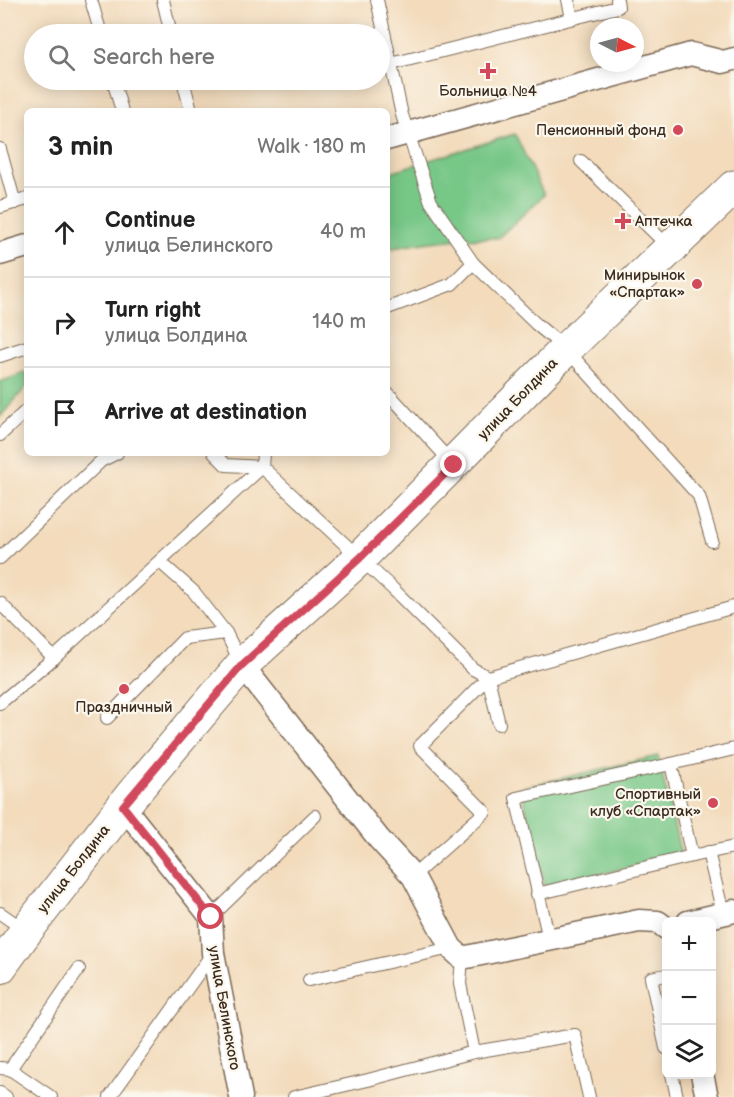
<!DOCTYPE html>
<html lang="en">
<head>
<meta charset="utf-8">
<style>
  :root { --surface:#fff; --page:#f2f2f2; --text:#222; --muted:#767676; --line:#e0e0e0 }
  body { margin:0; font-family:"Balsamiq Sans",sans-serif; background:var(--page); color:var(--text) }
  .controls { position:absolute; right:18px; bottom:18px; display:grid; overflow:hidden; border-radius:9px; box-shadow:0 3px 15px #0003 }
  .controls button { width:54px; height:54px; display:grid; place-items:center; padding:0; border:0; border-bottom:2px solid var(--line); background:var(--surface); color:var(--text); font:30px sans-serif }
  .compass { position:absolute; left:590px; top:18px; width:54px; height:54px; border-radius:50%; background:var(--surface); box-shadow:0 3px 15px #0003; rotate:96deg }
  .stop { position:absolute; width:18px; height:18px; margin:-14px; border:4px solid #d1495b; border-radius:50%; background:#fff }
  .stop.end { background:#d1495b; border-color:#fff; box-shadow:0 2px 6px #0008 }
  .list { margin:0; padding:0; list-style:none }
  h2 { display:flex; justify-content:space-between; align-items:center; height:78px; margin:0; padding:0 24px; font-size:26px }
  h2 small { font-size:20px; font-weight:400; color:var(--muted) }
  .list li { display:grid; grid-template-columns:39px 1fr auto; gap:18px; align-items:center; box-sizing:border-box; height:90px; padding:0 24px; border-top:2px solid var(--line) }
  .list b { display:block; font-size:22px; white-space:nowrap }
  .list p { margin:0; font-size:20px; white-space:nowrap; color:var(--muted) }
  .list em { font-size:20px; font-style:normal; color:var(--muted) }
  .icon { flex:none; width:33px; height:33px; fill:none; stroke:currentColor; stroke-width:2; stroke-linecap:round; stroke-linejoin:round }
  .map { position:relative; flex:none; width:734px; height:1097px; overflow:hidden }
  .search { position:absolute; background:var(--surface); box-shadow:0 3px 15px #0003; left:24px; top:24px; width:366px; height:66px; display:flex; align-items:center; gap:15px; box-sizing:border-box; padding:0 21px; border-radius:33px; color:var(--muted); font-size:22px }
  .panel { position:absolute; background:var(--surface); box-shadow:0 3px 15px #0003; left:24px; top:108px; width:366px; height:348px; border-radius:9px }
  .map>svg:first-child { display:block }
  .green { fill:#77c787; stroke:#597852; stroke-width:1.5 }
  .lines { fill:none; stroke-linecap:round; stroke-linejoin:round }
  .service-casing { stroke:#7b6855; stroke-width:14 }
  .minor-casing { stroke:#7b6855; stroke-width:25 }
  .secondary-casing { stroke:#7b6855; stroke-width:35 }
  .service { stroke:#fff; stroke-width:12 }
  .minor { stroke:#fff; stroke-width:22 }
  .secondary { stroke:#fff; stroke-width:33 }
  .route { stroke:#d1495b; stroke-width:8 }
  .poi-dot { fill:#d1495b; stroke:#fbf7ec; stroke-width:2 }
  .labels { text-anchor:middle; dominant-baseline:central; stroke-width:4.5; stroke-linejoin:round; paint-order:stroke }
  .poi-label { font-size:15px; fill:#3b2a1e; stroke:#fbf7ec; text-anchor:end }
  .street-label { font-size:15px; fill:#3b2a1e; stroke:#fbf7ec }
</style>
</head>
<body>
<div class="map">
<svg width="734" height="1097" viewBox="0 0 734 1097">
  <rect width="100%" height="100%" fill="#fbf7ec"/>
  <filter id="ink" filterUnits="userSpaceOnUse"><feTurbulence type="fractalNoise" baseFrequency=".0167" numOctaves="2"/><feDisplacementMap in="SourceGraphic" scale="12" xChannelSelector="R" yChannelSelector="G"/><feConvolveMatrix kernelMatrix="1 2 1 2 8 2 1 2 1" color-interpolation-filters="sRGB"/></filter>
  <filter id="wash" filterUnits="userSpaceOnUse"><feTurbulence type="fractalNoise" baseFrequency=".008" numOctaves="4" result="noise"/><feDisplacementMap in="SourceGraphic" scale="24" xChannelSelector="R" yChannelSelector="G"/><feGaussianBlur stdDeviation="1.35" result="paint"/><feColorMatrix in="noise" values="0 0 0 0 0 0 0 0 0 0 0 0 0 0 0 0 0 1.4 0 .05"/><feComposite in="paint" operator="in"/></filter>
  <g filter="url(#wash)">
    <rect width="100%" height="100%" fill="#f3dbbc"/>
    <g class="green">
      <path d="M515,134l29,61 -46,43c-37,-1 -74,4 -111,11v-76z"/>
      <polygon points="27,372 27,386 0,417 0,382"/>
      <polygon points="658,756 681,855 545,887 521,788"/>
    </g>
  </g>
  <g filter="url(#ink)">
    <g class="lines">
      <defs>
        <g id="service">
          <polyline points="91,0 101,34"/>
          <polyline points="163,0 171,34"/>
          <polyline points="377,0 391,64"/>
          <polyline points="568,0 572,18"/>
          <polyline points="617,0 618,7 391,64 402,115 431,202 473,263 536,324 566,349 699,496 712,541"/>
          <polyline points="113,80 122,111"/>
          <polyline points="183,80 191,111"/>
          <polyline points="0,149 15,203"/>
          <polyline points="581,161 670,248"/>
          <polyline points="0,207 27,199"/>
          <polyline points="388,308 452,284 473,263"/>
          <polyline points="0,356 27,347"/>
          <polyline points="387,392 451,462"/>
          <polyline points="0,435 27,410"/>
          <polyline points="214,453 226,465 262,467 393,589 473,669 488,677 734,607"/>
          <polyline points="0,558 101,461 117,453"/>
          <polyline points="160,562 194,592 226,633 241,663"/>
          <polyline points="0,603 54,658 0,703"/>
          <polyline points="54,658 262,467 263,453"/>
          <polyline points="107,718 185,638 226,633"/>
          <polyline points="734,749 671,764 692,856 734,847"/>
          <polyline points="708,852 723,913"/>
          <polyline points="413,876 485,812 420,746 488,677 499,724"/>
          <polyline points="537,894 692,856"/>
          <polyline points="0,913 26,931"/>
          <polyline points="211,917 315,816"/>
          <polyline points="549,939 516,798 671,764"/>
          <polyline points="462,958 460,984 474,1052"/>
          <polyline points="666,975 651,978 666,1048"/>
          <polyline points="309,980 451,948"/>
          <polyline points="0,1068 10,1069 51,1097"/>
          <polyline points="10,1069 79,969"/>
          <polyline points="672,1074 677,1097"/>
          <polyline points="0,1093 6,1097"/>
          <polyline points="110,1097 212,954"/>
          <polyline points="294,1097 368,1080 474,1052 575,1035 589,1097"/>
        </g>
        <g id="minor">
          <polyline points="387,139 691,54 723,62 734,59"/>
          <polyline points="0,254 27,246"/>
          <polyline points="242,665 379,839 413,876 451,948 462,958 639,921 658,922 666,928"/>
          <polyline points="123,806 211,917 213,953 241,1097"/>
          <polyline points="688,922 734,911"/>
          <polyline points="702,1074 707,1097"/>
        </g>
        <polyline id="secondary" points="0,967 26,931 131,796 242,665 360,558 566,349 734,187"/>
      </defs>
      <use href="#service" class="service-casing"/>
      <use href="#minor" class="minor-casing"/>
      <use href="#secondary" class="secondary-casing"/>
      <use href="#service" class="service"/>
      <use href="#minor" class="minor"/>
      <use href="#secondary" class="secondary"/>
    </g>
  </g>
  <g class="lines" filter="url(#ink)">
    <polyline class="route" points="211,917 123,806 242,665 360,558 454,465"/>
  </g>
  <g class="poi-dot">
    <path d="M485 62h6v6h6v6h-6v6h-6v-6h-6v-6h6z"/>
    <circle cx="678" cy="130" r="6"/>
    <path d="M620 212h6v6h6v6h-6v6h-6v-6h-6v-6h6z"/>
    <circle cx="697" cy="284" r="6"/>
    <circle cx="124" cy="689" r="6"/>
    <circle cx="713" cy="803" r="6"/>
  </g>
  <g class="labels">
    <g class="poi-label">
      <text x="488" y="91" text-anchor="middle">Больница №4</text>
      <text x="666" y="130">Пенсионный фонд</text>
      <text x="635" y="221" text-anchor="start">Аптечка</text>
      <text x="685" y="275">Минирынок<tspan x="685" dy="17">«Спартак»</tspan></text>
      <text x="124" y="707" text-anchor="middle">Праздничный</text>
      <text x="701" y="794">Спортивный<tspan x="701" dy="17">клуб «Спартак»</tspan></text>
    </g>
    <g class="street-label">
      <text transform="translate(518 399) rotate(-46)">улица Болдина</text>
      <text transform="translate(74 869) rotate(-52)">улица Болдина</text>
      <text transform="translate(224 1008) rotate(80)">улица Белинского</text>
    </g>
  </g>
</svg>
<div class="controls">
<button>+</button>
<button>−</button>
<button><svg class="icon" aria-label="layers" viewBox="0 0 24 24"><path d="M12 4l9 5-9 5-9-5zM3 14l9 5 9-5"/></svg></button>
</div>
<svg class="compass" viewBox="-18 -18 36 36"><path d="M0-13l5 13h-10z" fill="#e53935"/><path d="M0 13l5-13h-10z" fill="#767676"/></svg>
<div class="stop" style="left:211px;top:917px"></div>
<div class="stop end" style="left:454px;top:465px"></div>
<div class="search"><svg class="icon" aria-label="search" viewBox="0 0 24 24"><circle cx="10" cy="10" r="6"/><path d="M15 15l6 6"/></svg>Search here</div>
<section class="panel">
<h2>3 min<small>Walk · 180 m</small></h2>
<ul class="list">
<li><svg class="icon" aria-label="ahead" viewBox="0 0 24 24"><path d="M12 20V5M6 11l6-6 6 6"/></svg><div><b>Continue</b><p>улица Белинского</p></div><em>40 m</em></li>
<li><svg class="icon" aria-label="right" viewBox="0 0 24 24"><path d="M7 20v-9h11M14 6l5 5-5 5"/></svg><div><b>Turn right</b><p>улица Болдина</p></div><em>140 m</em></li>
<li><svg class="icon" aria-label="arrive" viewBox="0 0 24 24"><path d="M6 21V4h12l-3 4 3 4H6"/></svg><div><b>Arrive at destination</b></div></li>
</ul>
</section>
</div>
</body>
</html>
